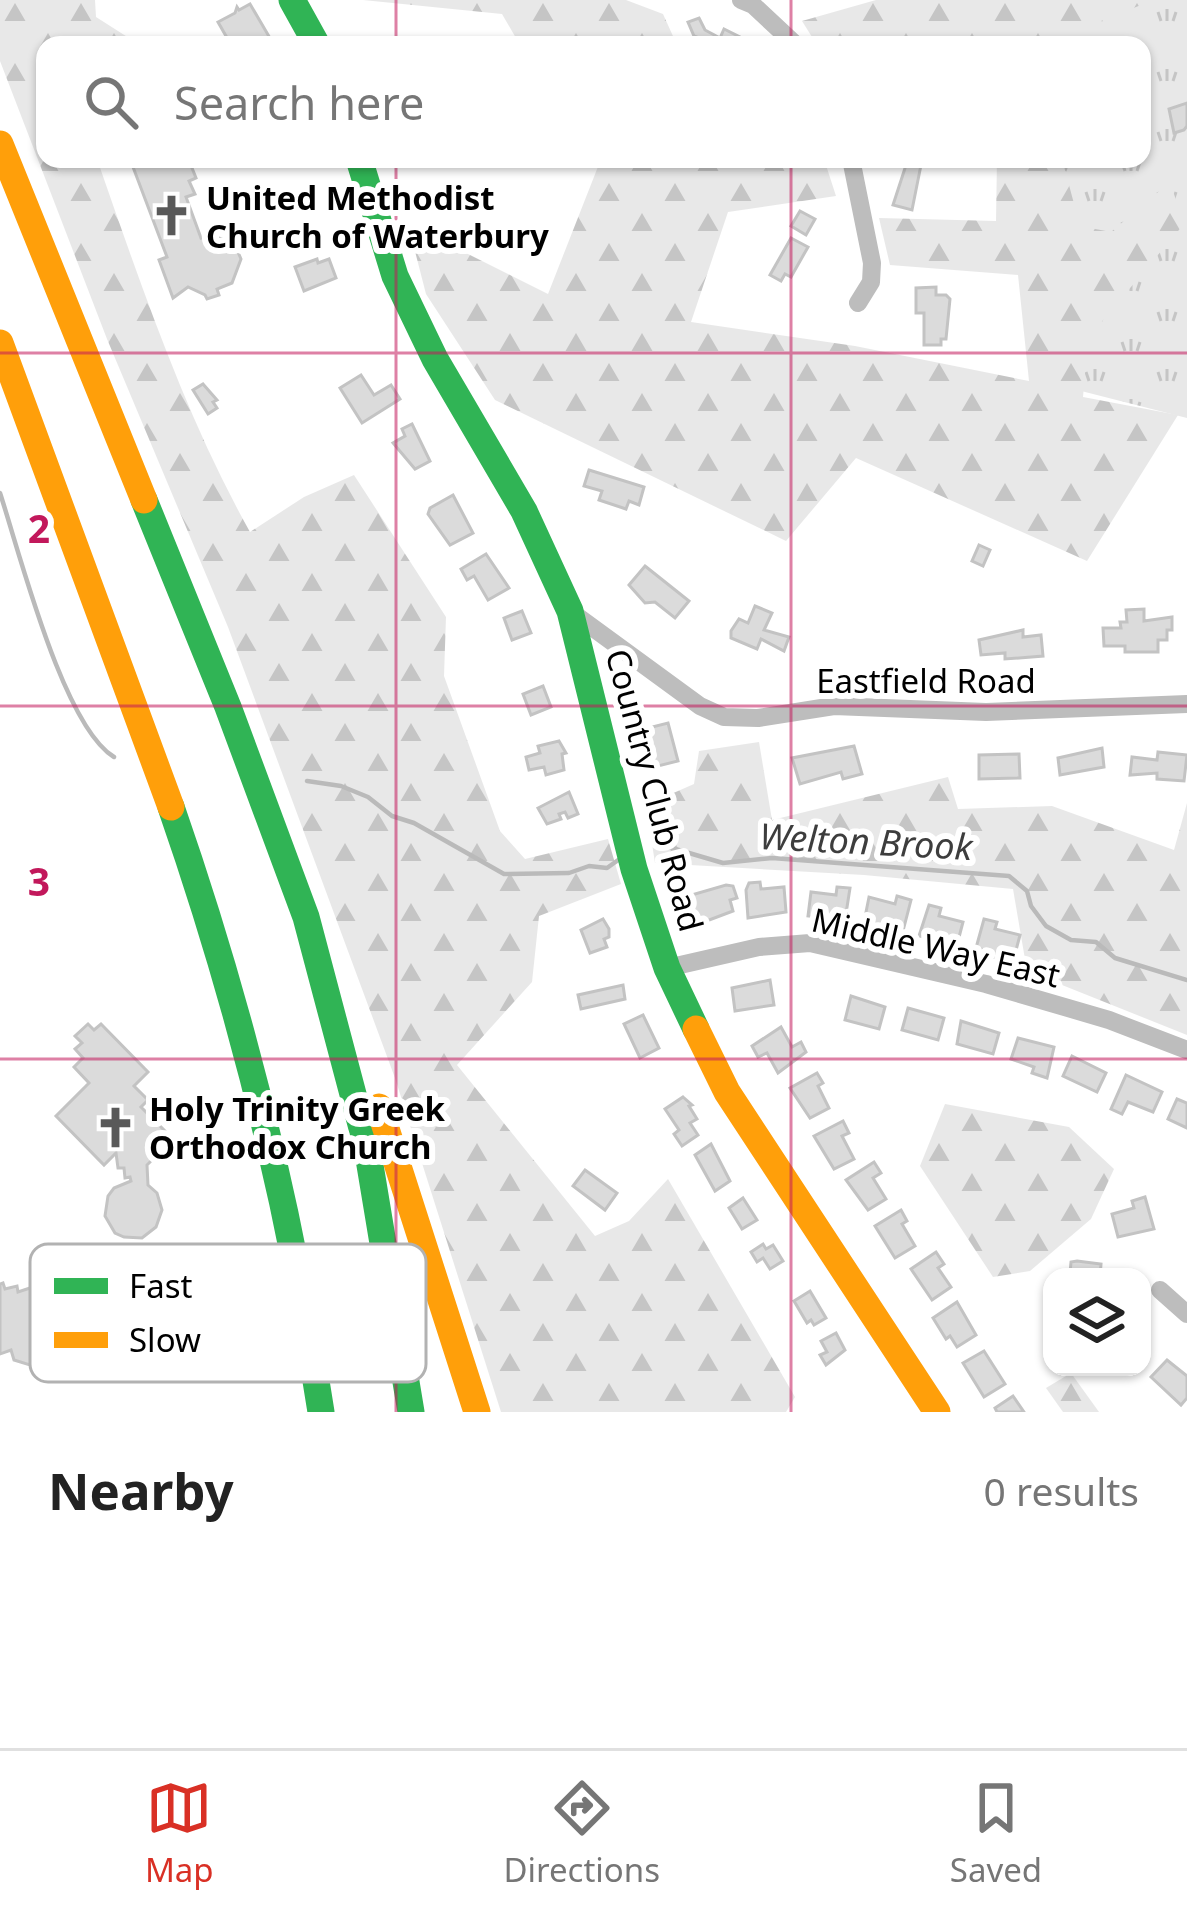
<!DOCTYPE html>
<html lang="en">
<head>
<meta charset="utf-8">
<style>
  :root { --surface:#fff; --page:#f6f6f6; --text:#222; --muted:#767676; --line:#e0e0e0; --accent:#d93025 }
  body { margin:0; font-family:"Noto Sans",sans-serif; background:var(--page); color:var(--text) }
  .controls { position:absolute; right:36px; bottom:36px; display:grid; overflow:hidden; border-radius:24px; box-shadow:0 3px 9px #0004 }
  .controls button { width:108px; height:108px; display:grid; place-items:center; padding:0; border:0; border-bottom:3px solid var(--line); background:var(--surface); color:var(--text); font:60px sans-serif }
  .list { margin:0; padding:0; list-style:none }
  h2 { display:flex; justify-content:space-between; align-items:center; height:156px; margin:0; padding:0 48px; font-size:51px }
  h2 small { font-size:39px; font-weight:400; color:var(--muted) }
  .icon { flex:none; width:66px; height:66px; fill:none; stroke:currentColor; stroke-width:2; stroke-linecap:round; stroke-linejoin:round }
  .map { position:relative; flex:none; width:1187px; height:1412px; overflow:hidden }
  .search { position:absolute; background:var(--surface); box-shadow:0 3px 9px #0004; left:36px; right:36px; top:36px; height:132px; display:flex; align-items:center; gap:30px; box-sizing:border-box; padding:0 42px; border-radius:24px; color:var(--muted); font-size:45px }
  .sheet { height:336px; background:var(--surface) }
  nav { display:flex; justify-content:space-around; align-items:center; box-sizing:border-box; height:168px; border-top:3px solid var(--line); background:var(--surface); font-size:33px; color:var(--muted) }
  nav a { display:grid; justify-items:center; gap:6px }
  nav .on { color:var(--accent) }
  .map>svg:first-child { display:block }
  .grass { fill:url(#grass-tufts) }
  .forest { fill:url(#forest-firs) }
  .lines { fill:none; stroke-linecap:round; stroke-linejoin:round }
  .stream { stroke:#bababa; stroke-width:4.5 }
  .building { fill:#dbdbdb; stroke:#c3c3c3; stroke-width:3 }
  .street { stroke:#bdbdbd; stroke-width:18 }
  .fast { stroke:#30b455; stroke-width:27 }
  .slow { stroke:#ff9f0a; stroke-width:27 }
  .grid { fill:none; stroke:#c2185b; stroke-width:3; stroke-opacity:0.55 }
  .labels { text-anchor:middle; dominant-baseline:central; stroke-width:12; stroke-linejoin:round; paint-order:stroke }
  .poi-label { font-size:33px; font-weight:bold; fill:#000; stroke:#fff; text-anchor:start }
  .street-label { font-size:33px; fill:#000; stroke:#fff }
  .water-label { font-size:36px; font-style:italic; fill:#3d3d3d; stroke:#fff }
  .key { fill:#fff; stroke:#b2b2b2; stroke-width:3 }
  .key-label { font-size:33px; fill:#000 }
  .grid-label { font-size:39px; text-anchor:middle; font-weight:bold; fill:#c2185b; stroke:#fff; stroke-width:12; stroke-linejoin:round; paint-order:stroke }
</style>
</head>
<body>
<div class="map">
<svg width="1187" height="1412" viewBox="0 0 1187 1412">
  <defs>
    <pattern id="grass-tufts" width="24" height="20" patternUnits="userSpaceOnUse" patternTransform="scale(3)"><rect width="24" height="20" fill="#e8e8e8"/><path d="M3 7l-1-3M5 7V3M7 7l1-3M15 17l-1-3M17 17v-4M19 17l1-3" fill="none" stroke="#c5c5c5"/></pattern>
    <pattern id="forest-firs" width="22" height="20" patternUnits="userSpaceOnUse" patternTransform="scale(3)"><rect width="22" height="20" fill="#e8e8e8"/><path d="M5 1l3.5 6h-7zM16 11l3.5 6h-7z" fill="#c5c5c5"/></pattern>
  </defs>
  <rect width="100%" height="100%" fill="#fff"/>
  <polygon class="grass" points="1047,0 1187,0 1187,418 1046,382 1037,159 1142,159 1142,45 1030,45"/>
  <g class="forest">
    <path d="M0,0h95l1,17 44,28h-95v114h52c44,126 88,257 153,373l54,-35 50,-22 92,142 -2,59 56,155 25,28 83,-20 13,45 -82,32 -7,66 -75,83 138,171 34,-15 39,-42 127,218 -9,15h-285l-106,-334 -167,-451 -121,-288 -107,-278z"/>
    <polygon points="363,0 626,0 663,14 677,45 520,45 502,14"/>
    <polygon points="876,0 1150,0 1151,1 1081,29 1076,45 817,45 802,21"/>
    <polygon points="601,159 824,159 836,196 728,212 691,322 855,346 1029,381 1018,275 890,265 879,218 996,221 997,159 1062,159 1080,226 1111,232 1170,182 1184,224 1088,338 1083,397 1178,415 1087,561 856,458 786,541 495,400 426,294 408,224 548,294"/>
    <polygon points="759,742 772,820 948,777 958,809 1052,806 1174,850 1187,803 1187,1035 1027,971 1013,889 864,875 655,863 646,805 694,784 699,751"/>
    <polygon points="945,1104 1069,1127 1114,1169 1091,1219 1030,1271 993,1277 920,1166"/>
    <polygon points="1071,1373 1099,1412 1063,1412 1046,1388"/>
  </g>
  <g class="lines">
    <g class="stream">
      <path d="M0,493c20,61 63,233 114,264"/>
      <polyline points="307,781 341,786 368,797 392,816 414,823 504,874 569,873 589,866 607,868 621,858"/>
      <polyline points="655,843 723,863 772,858 1009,876 1027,891 1031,906 1046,926 1071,940 1096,942 1115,958 1187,980"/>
    </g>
  </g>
  <g class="building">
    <polygon points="250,4 274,45 250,45 247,40 238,45 233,41 230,43 218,22 235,13 237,7 239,10"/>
    <polygon points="699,18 705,30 720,38 724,29 746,40 744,45 716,45 694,36 688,22"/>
    <polygon points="1187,103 1187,126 1184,130 1174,133 1169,109"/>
    <polygon points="130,159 180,159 183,166 190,163 196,178 189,181 195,194 186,197 201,238 210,235 234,243 241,259 232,283 217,289 219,295 207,299 205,295 188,287 173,298 159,260 167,257"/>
    <polygon points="907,162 921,165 912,210 893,205"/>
    <polygon points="800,211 815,219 806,235 791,226"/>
    <polygon points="791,238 808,247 791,277 785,274 781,281 770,275"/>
    <polygon points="317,259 318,263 329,259 336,278 304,291 295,267"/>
    <polygon points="936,287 936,295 946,295 950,299 946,339 941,339 941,345 924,345 924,313 916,313 916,288"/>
    <polygon points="361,375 374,395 391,385 400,399 362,423 340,388"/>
    <polygon points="203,384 217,400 213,402 217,408 208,414 193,390"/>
    <polygon points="412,424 430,461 415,469 393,443 405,436 402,429"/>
    <polygon points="589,470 644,487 639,505 629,501 626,509 599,500 602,491 584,486"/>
    <polygon points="453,495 473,533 450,545 428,514 430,508"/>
    <polygon points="979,545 990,550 983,566 972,561"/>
    <polygon points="486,554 509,588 488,600 474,576 467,580 461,569"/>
    <polygon points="645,566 689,601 675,618 655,602 645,603 629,585"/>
    <polygon points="755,606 772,613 764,630 789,637 784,651 761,639 757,649 731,638 731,631 739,619 748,623"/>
    <polygon points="1144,609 1144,621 1172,617 1172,630 1167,630 1167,640 1158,640 1158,652 1125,652 1125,646 1104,646 1103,628 1121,628 1120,622 1127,622 1126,610"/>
    <polygon points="522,611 531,633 512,640 504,618"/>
    <polygon points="1023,630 1023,637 1041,635 1043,656 1005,659 1005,653 981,655 979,640"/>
    <polygon points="543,686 551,707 531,715 523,694"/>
    <polygon points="668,723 678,761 654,767 644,729"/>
    <polygon points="559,741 566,753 562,754 564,770 546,775 544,767 529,770 526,757 540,753 538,746"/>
    <polygon points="854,746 862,774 843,779 841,772 800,784 792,758"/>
    <polygon points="1102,748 1104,767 1060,775 1058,758"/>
    <polygon points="1158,752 1187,755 1184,781 1157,779 1157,773 1130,775 1132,757 1157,760"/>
    <polygon points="1019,754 1020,778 979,779 979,755"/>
    <polygon points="569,792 578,814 568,818 565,812 559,814 561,819 547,824 538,808"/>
    <polygon points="760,882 761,889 784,887 786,912 748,918 746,890 749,883"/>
    <polygon points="726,885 733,886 737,898 730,900 733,911 696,925 688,896"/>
    <polygon points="837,887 850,888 845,920 808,916 811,892 836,895"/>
    <polygon points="897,896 911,900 903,931 888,927 886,932 881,931 882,926 864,922 869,897 895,904"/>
    <polygon points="929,905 941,908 939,916 963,922 957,945 919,936"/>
    <polygon points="603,919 609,929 609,937 604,939 607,947 590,953 581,930"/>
    <polygon points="984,919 997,922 995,929 1020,935 1014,958 997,953 996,958 988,956 989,951 976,948"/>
    <polygon points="770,980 774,1005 735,1011 732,988"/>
    <polygon points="623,985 625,999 581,1009 578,995"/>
    <polygon points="851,996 885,1007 879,1029 845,1020"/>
    <polygon points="908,1008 944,1018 938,1040 902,1030"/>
    <polygon points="643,1015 659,1048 640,1058 624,1024"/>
    <polygon points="961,1021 999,1033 993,1054 957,1044"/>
    <polygon points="88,1024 94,1030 101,1024 148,1072 134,1086 148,1100 141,1107 173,1139 147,1165 148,1185 157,1193 162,1210 156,1227 142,1238 124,1237 115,1233 105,1216 108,1196 114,1188 131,1181 130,1177 125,1178 124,1168 118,1168 116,1153 104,1165 56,1116 89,1083 74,1067 83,1058 75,1049 82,1043 75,1036"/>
    <polygon points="781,1027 792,1047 801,1042 806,1052 778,1073 767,1053 758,1057 752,1046"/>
    <polygon points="1018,1038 1054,1047 1047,1078 1032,1073 1034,1067 1011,1059"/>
    <polygon points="1072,1056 1106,1073 1097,1092 1063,1076"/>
    <polygon points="817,1073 823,1083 818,1086 829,1108 810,1118 790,1088"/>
    <polygon points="1126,1075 1162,1092 1153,1112 1128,1102 1122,1114 1111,1109"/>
    <polygon points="683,1097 692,1105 689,1106 697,1119 690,1123 698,1135 682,1146 674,1134 679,1130 665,1109"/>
    <polygon points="1177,1099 1187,1103 1187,1128 1168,1119"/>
    <polygon points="843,1121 849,1133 842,1136 854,1159 834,1169 814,1136"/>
    <polygon points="711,1144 730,1181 715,1191 695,1155"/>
    <polygon points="874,1162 881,1173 873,1178 886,1199 868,1210 846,1180"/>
    <polygon points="585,1170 617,1193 605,1210 573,1186"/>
    <polygon points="1145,1197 1154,1229 1118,1237 1112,1214 1134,1208 1132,1201"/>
    <polygon points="743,1198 757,1220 742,1229 729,1208"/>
    <polygon points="901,1210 907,1221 902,1224 915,1246 895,1258 875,1226"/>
    <polygon points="763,1244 766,1249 773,1245 783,1261 770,1269 763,1258 757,1262 751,1252"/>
    <polygon points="936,1252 944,1264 938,1268 951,1287 932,1300 911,1269"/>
    <polygon points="1077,1261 1101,1264 1100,1277 1075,1277 1070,1273 1071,1262"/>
    <polygon points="3,1283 5,1289 17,1286 18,1292 30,1288 51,1359 30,1365 14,1360 11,1350 0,1354 0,1284"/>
    <polygon points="810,1291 826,1318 814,1325 811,1320 807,1323 794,1301"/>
    <polygon points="957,1302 976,1335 957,1347 950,1336 946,1339 933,1318"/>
    <polygon points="836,1333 845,1350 826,1365 820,1355 827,1352 821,1341"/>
    <polygon points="984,1351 1005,1384 984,1397 963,1363"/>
    <polygon points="1167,1360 1187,1376 1187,1398 1181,1405 1151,1377"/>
    <polygon points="1013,1396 1024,1412 997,1412 995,1408"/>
  </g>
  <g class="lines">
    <g class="street">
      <polyline points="741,0 753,5 796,45"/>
      <polyline points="851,159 872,263 871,282 858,303"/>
      <polyline points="570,611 700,706 724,717 758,718 834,706 986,712 1187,704"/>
      <polyline points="667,968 759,947 810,943 986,984 1109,1020 1187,1050"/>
      <polyline points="1160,1290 1187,1314"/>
    </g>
    <g class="fast">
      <polyline points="292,0 317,45"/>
      <polyline points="359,159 395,276 435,359 524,511 570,611 634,869 667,968 696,1029"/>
      <polyline points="144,500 228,707 306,917 367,1147 411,1412"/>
      <path d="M171,807c69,198 119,398 150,605"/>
    </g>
    <g class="slow">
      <polyline points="0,144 144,500"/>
      <polyline points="0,343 171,807"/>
      <polyline points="696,1029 727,1092 937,1412"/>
      <polyline points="379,1107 477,1412"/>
    </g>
  </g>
  <path class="grid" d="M396,0v45M791,0v45M396,159v1253M791,159v1253M0,353h1187M0,706h1187M0,1059h1187"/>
  <defs>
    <symbol id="church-bare" viewBox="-9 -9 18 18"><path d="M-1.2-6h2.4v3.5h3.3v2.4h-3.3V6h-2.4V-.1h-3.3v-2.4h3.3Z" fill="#595959" stroke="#fff" stroke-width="2.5" paint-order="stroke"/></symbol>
  </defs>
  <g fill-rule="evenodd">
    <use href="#church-bare" x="142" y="186" width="59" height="59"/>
    <use href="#church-bare" x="86" y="1098" width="59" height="59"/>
  </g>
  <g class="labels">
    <g class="poi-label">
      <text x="206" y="197">United Methodist<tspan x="206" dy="38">Church of Waterbury</tspan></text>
      <text x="149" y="1108">Holy Trinity Greek<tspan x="149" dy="38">Orthodox Church</tspan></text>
    </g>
    <g class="street-label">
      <text x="926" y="680">Eastfield Road</text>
      <text transform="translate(655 790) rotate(75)">Country Club Road</text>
      <text transform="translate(936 947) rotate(13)">Middle Way East</text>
    </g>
    <g class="water-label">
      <text transform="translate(866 841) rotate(3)">Welton Brook</text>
    </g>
  </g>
  <rect x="30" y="1244" width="396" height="138" rx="18" class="key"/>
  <rect x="54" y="1278" width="54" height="16" fill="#30b455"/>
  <rect x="54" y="1332" width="54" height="16" fill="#ff9f0a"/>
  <g class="key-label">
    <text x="129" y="1298">Fast</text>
    <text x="129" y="1352">Slow</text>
  </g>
  <g class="grid-label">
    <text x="39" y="543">2</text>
    <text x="39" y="896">3</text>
  </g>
</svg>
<div class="controls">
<button><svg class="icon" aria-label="layers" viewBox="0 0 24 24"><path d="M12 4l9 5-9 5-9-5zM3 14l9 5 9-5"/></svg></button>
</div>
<div class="search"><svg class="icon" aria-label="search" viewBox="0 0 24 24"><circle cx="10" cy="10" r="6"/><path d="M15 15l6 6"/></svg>Search here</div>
</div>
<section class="sheet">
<h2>Nearby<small>0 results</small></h2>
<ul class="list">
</ul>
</section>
<nav>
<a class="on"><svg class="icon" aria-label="map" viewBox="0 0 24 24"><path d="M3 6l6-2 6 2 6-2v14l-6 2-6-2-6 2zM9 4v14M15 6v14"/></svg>Map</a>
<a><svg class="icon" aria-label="directions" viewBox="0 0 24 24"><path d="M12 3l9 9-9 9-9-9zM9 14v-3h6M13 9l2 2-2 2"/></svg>Directions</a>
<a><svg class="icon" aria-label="saved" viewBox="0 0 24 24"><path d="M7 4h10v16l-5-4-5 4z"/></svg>Saved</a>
</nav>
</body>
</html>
